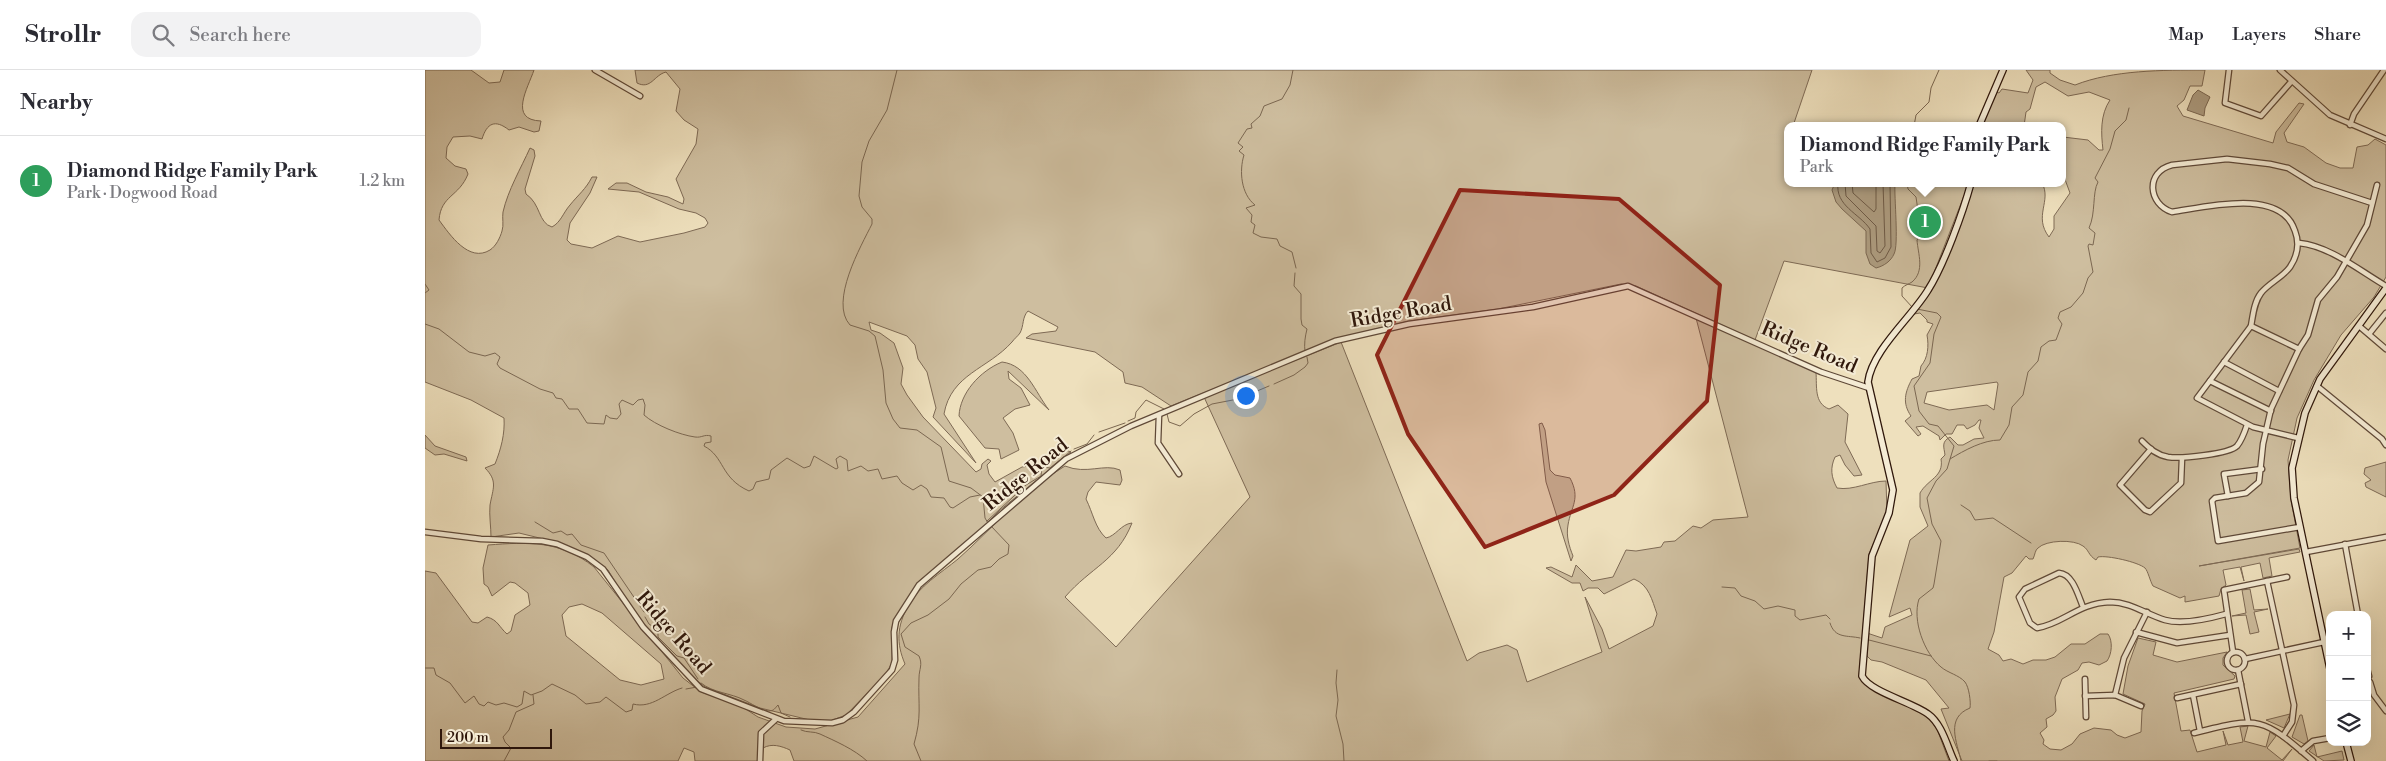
<!DOCTYPE html>
<html lang="en">
<head>
<meta charset="utf-8">
<style>
  :root { --surface:#fff; --page:#f2f2f3; --text:#2b2b33; --muted:#7c7c81; --line:#e1e1e2; --accent:#8f2418 }
  body { margin:0; font-family:"Libre Bodoni",serif; background:var(--page); color:var(--text) }
  .controls { position:absolute; right:15px; bottom:15px; display:grid; overflow:hidden; border-radius:10px; box-shadow:0 5px 20px #0002 }
  .controls button { width:45px; height:45px; display:grid; place-items:center; padding:0; border:0; border-bottom:1px solid var(--line); background:var(--surface); color:var(--text); font:25px sans-serif }
  .scale { position:absolute; left:15px; bottom:12px; width:112px; box-sizing:border-box; padding-left:5px; border:2px solid #2f170b; border-top:0; font-size:14px; line-height:18px; white-space:nowrap; color:#2f170b; -webkit-text-stroke:4px #f4ebd4; paint-order:stroke }
  .you { position:absolute; left:820px; top:325px; width:18px; height:18px; margin:-12px; border:4px solid #fff; border-radius:50%; background:#1a73e8; box-shadow:0 0 0 8px #1a73e833 }
  .badge { display:grid; place-items:center; width:32px; height:32px; border-radius:50%; background:var(--accent); color:#fff; font-size:16px; font-weight:700 }
  .pin { position:absolute; translate:-50% -50%; border:2px solid #fff; box-shadow:0 1px 5px #0006 }
  .popup { position:absolute; left:1359px; top:52px; width:282px; height:65px; box-sizing:border-box; display:grid; place-content:center; border-radius:10px; background:var(--surface); filter:drop-shadow(0 1px 4px #0005); font-size:16px; white-space:nowrap; color:var(--muted) }
  .popup b { font-size:19px; color:var(--text) }
  .popup::after { content:''; position:absolute; left:50%; top:100%; margin-left:-10px; border:10px solid transparent; border-top-color:var(--surface) }
  .list { margin:0; padding:0; list-style:none }
  h2 { display:flex; justify-content:space-between; align-items:center; height:65px; margin:0; padding:0 20px; font-size:21px }
  h2 small { font-size:16px; font-weight:400; color:var(--muted) }
  .list li { display:grid; grid-template-columns:32px 1fr auto; gap:15px; align-items:center; box-sizing:border-box; height:90px; padding:0 20px; border-top:1px solid var(--line) }
  .list b { display:block; font-size:19px; white-space:nowrap }
  .list p { margin:0; font-size:16px; white-space:nowrap; color:var(--muted) }
  .list em { font-size:16px; font-style:normal; color:var(--muted) }
  .icon { flex:none; width:28px; height:28px; fill:none; stroke:currentColor; stroke-width:2; stroke-linecap:round; stroke-linejoin:round }
  .map { position:relative; flex:none; width:1961px; height:691px; overflow:hidden }
  header { display:flex; align-items:center; gap:30px; box-sizing:border-box; height:70px; padding:0 25px; background:var(--surface); border-bottom:1px solid var(--line) }
  header strong { font-size:24px }
  nav { display:flex; gap:28px; margin-inline-start:auto; font-size:18px }
  .search { width:350px; height:45px; background:var(--page); display:flex; align-items:center; gap:12px; box-sizing:border-box; padding:0 18px; border-radius:15px; color:var(--muted); font-size:19px }
  main { display:flex }
  aside { flex:1; background:var(--surface) }
  .map>svg:first-child { display:block }
  .green { fill:#cebe9f; stroke:#7e6a55; fill-rule:evenodd }
  .water { fill:#ad9c80; stroke:#7b6751 }
  .lines { fill:none; stroke-linecap:round; stroke-linejoin:round }
  .shore { stroke:#6e5a46; stroke-width:1 }
  .stream { stroke:#7b6751; stroke-width:1 }
  .street-casing { stroke:#5f4938; stroke-width:7 }
  .secondary-casing { stroke:#2f170b; stroke-width:8 }
  .street { stroke:#f4ebd4; stroke-width:4.5 }
  .secondary { stroke:#f4ebd4; stroke-width:5.5 }
  .marked { fill:#8f2418; fill-opacity:0.2; stroke:#8f2418; stroke-width:4; stroke-linejoin:round }
  .labels { text-anchor:middle; dominant-baseline:central; stroke-width:4; stroke-linejoin:round; paint-order:stroke }
  .street-label { font-size:20px; fill:#2f170b; stroke:#f4ebd4 }
</style>
</head>
<body>
<header>
<strong>Strollr</strong>
<div class="search"><svg class="icon" aria-label="search" viewBox="0 0 24 24"><circle cx="10" cy="10" r="6"/><path d="M15 15l6 6"/></svg>Search here</div>
<nav><a>Map</a><a>Layers</a><a>Share</a></nav>
</header>
<main>
<aside>
<h2>Nearby<small></small></h2>
<ul class="list">
<li><span class="badge" style="background:#2e9e5b">1</span><div><b>Diamond Ridge Family Park</b><p>Park · Dogwood Road</p></div><em>1.2 km</em></li>
</ul>
</aside>
<div class="map">
<svg width="1961" height="691" viewBox="0 0 1961 691">
  <rect width="100%" height="100%" fill="#eee0bd"/>
  <filter id="stains"><feTurbulence type="fractalNoise" baseFrequency=".004" numOctaves="4"/><feColorMatrix values="0 0 0 0 .2 0 0 0 0 .09 0 0 0 0 .02 0 0 0 .5 -.17"/></filter>
  <radialGradient id="worn" r=".72"><stop offset=".6" stop-color="#630" stop-opacity="0"/><stop offset="1" stop-color="#630" stop-opacity=".3"/></radialGradient>
  <g class="green">
    <path d="M0,0h46l18,13 11,-1 4,-12h30c-6,18 -26,50 7,51l-2,10 -5,1 -15,-5 -10,3c-14,-11 -22,-7 -27,9l-12,-3 -17,1 -6,10 -1,11 9,8 11,3 2,5c-9,23 -27,21 -29,46 11,15 30,43 51,30 6,-4 10,-12 12,-19 2,-6 0,-13 1,-19 5,-22 18,-44 27,-64l4,2 1,6 -10,33 1,5c15,10 12,29 26,33 9,-5 11,-14 18,-22 8,-10 16,-16 22,-28h5l-7,16 -20,30 -3,17 4,4 21,4 26,-12 22,6 44,-9 21,-6 3,-4 -3,-5 -9,-5 -17,-4 -40,-17 -31,-3 8,-6h11l19,9 22,5 15,7 1,-5 -8,-20 20,-35 2,-15 -14,-9 -8,-9 4,-22 -14,-17c-12,3 -15,18 -29,11l-2,-13h1177l-19,56h-6v57h182l-41,105 -144,-27 -29,79 -119,-54 -15,-2 -123,25 -89,12 -67,16 -171,69 -29,-19 -17,-4 -2,-11 -28,-20 -69,-14 6,-4 24,-3 2,-4 -30,-16c-6,6 -4,15 -8,22 -2,3 -6,6 -8,9 -24,27 -61,32 -68,72l32,49 -43,-46 3,-9 -9,-36 -9,-13 -3,-14 -8,-9 -38,-14 2,8 9,3 14,10 9,25 -2,16 6,11 16,22 53,55 5,-3 1,-5 6,-5 3,2 -4,4 2,9 6,8 27,-15 15,-2 17,-13 9,-3 8,3 -72,59 -38,38 -42,32 -27,46v36l-7,12 -39,40 -16,6h-16l-54,-13 -55,-21 -13,-10 -44,-47 -31,-45 -9,-15 -19,-15 -33,-13 -37,-9 -28,4c0,-10 -2,-22 -1,-32 3,-17 8,-24 -5,-37l10,-4c6,-15 10,-30 9,-46l-33,-18 -46,-18z"/>
    <path d="M1601,0h24v3l10,7 15,5c38,-15 88,-15 130,-15l-3,16h-12l-6,14 -7,6 6,10 90,27 3,-11 23,-29 5,1 -20,29 3,9 17,5 22,16 14,5h13l4,-21 11,-2 7,-6 11,6v132l-12,20 -33,38 -27,45 -17,38 -9,42 3,40 9,48 -101,18 100,-17 1,3 -31,6 3,18 -9,2 -3,-15 -19,4 3,14 -4,-14 -17,3 3,15 -5,4 -2,7 -34,6v-6l-5,2 -27,-12c-3,-5 -5,-15 -8,-18 -7,-6 -38,-13 -47,-11l-2,3c-8,-5 -7,-10 -13,-14 -9,-7 -37,-6 -45,2 -3,2 -3,7 -5,11h-4l-3,-3 -14,17 -8,4 -10,55 -6,17 11,6 4,6 8,-2 12,5 10,-4h13l9,-3 16,-13h14l15,-10h8c5,7 4,20 -1,27l-8,4 -10,-3 -7,1 -4,7 -16,9 -7,18 1,14 -3,4 -7,4 1,8 -7,6 4,7 -1,4 7,5 11,1 11,-6 8,-10 14,-6 17,2 6,5 8,3 16,-6 1,-21 3,-7 -22,-10 5,-28 10,-28 18,4 -3,13 24,7 50,-10 -4,6v7l12,11 -1,3 -60,14 7,38 9,-1 7,22 29,-7 -3,-14 5,14 15,-3 -3,-15 8,-1 -4,15 22,6 4,-15 6,4 -9,12 15,12 10,-11 -9,12h-321l-21,-52 8,-1 -23,-28 -44,-18 -11,-2 -4,-4v-23l15,5 3,-11 27,-12 -2,-7 -21,9 21,-77 18,-14 -8,-19v-14c8,-14 24,-16 21,-34l4,-4c-1,-8 -4,-13 5,-18l8,8h5l11,-6 10,-1 -5,-10 2,-8h-2l-4,5 -8,4 -3,-4h-7l-5,9h-6l-6,6 -1,-4 -16,-10 -7,1 5,7 -3,2 -13,-15 6,-5c-9,-13 -6,-24 1,-37l7,-3 2,-10c7,-8 8,-20 6,-31l6,-11 -6,-2v-2l-7,-7 -6,1 14,-21 45,-110h69c10,18 -9,33 7,54l5,-8v-13l16,-23 -7,-19 2,-21 -2,-16 25,3 11,10h4c-2,-17 -3,-35 7,-50l-21,-8 -21,4 -23,-14 -9,5 -6,22 -4,3 -2,14h-44l14,-35 5,2 3,-4 26,4 5,-13zM1572,312l1,2 -4,26 -7,-5 -38,5 -25,-7 3,-11z"/>
    <path d="M1271,248l120,54c1,15 -2,31 13,37l9,-4 10,9 -3,28 17,33 -8,1 -9,-11 -5,-10 -5,2c-5,11 -4,20 2,31 16,3 33,-7 49,-7l1,32 -18,41 -10,122 4,7 64,33 10,13 12,32h-1155l-4,-11c-9,-4 -18,-7 -27,-2l-1,13h-67l-1,-9 -10,-4 -6,13h-253v-190l11,2 36,49 6,1 9,-6c11,3 12,10 20,17l4,-3 4,-16 15,-10 -2,-12 -13,-10 -5,-1 -18,14 -4,-9 -4,-3 -1,-16 5,-23c40,-3 72,-5 106,22l89,111 18,14 40,14 17,11 28,10 29,2 43,-12 47,-53c-9,-21 -8,-38 3,-58 11,-20 33,-33 50,-47 35,-31 66,-69 107,-93 22,9 39,-3 55,4l2,10 -2,5 -24,-3 -8,10 -2,7c7,14 9,29 20,39 10,-2 15,-14 26,-15 -15,38 -41,44 -67,74l51,50 134,-150 -46,-100 137,-55 126,319 12,-8 28,-8 10,5 10,32 75,-30 -17,-55 17,32 7,20 44,-23 4,-12c-5,-14 -8,-29 -23,-35l-30,15 -6,-6h-10l-5,3 -3,-8h-8l-26,-15 5,-1 21,10 4,-12 16,16 21,-4 13,-27 10,1 25,-4 3,-5 11,-1 18,-15 8,2 12,-8 35,-3zM157,534l20,9 59,51 3,15 -23,6 -21,-5 -54,-44 -4,-21 7,-8z"/>
    <path d="M577,292c25,3 33,30 47,48l-41,-39 1,8 12,9 9,17 -15,4 -12,9 10,15 6,17 -18,9 -2,-10 -14,-1 -26,-32c1,-23 21,-45 43,-54z"/>
    <path d="M1117,353l3,7 5,40 5,5 15,3c11,21 1,28 -2,47 -2,11 1,21 5,31l-2,5 -25,-79 -7,-58z"/>
    <polygon points="0,365 10,376 41,387 42,391 19,384 10,385 0,378"/>
    <polygon points="1961,392 1961,427 1941,417 1940,413 1946,410 1939,404 1940,398"/>
    <polygon points="1825,519 1829,540 1843,539 1829,542 1834,562 1825,564 1821,545 1807,546 1821,543 1817,520"/>
    <polygon points="1865,644 1859,658 1841,650"/>
    <polygon points="1875,645 1877,645 1883,671 1879,674 1867,667"/>
    <polygon points="1889,675 1892,687 1917,681 1919,690 1899,691 1884,681"/>
  </g>
  <g class="water">
    <polygon points="1773,20 1785,27 1780,38 1779,46 1762,40 1768,25"/>
    <path d="M1410,113h60c-1,14 4,62 -1,71 -3,7 -10,12 -18,14l-6,-4 -4,-11v-22l-24,-22 -6,-7 -4,-12z"/>
  </g>
  <g class="lines">
    <g class="shore">
      <path d="M1413,113c-3,23 21,30 32,46l1,24 6,9 8,-4 6,-11 -1,-64"/>
      <polyline points="1420,113 1421,126 1451,156 1452,181 1455,183 1460,176 1458,113"/>
      <polyline points="1427,113 1428,123 1449,142 1451,139 1451,113"/>
    </g>
    <g class="stream">
      <path d="M472,0l-10,40 -18,31 -7,21 -3,34 3,11 10,12v5c-11,22 -43,78 -22,101l19,6 6,5 8,34 3,33 7,16 7,9 17,2 24,17 8,34 22,7 12,9 2,21 3,5"/>
      <path d="M868,0l-3,15 -8,14 -18,7 -4,10 -9,8 1,4 -5,1 -9,14 5,4 -4,4 5,4c-5,16 -3,39 11,50l-9,3 6,7 -1,7 4,3 -2,8 8,4 16,2 3,7 12,6 4,16"/>
      <polyline points="1489,56 1491,45 1504,32 1506,18 1514,0"/>
      <path d="M1482,113l1,6 8,8 4,27 6,4 -9,12c1,14 8,31 -5,42 -3,2 -7,3 -10,6v8l11,12"/>
      <path d="M870,203l-1,13 7,8v25l1,6 5,4c-2,8 -3,15 -2,23"/>
      <polyline points="0,214 4,220 0,223"/>
      <path d="M1492,239l20,4 4,4 -7,17 -4,29 -16,23 5,25 10,13 9,2 16,20 -7,23 -11,12 -9,17 5,26 9,17 -7,43 -1,4 -14,11c-7,21 5,54 22,68 7,6 18,8 24,15 4,5 6,20 5,26 -25,10 -13,34 -9,53"/>
      <path d="M0,254l14,5 30,23 16,4 10,-3 5,4 -3,7 3,4 40,21 13,4 3,5 6,1 7,10h9l9,14 17,1 2,-9 4,3 7,1 4,-5 -2,-10 3,-4 11,5 5,-5 5,-1 2,6 -1,10c11,10 36,20 51,22 7,1 9,-3 16,-1v6l-6,1 -1,3c21,11 16,32 45,45l4,-2 3,-7 13,-3 2,-9 16,-12 17,10 6,-2 4,-10 22,13 2,-1 -2,-9 4,-3 7,4 1,11 13,-5 7,5 10,-2 4,10 15,-3 5,7 11,7 8,-5 6,4 4,8 13,1 6,9 3,1 17,-11 10,-2"/>
      <polyline points="849,314 869,305 880,297 883,293 882,287"/>
      <polyline points="742,344 744,352 755,356 769,344 787,334 813,329 844,316"/>
      <polyline points="703,351 710,348 711,342 721,330 739,339"/>
      <polyline points="674,362 700,353"/>
      <polyline points="649,379 662,374 669,365"/>
      <path d="M1525,389c15,-9 33,-19 50,-19l9,-15 3,-18 11,-12 5,-23 10,-11 3,-14 8,-6 7,-1 6,-16 -4,-6 2,-6 11,-5 12,-14 5,-15 5,-6 -5,-26 1,-2 4,1 2,-12 -6,-5c7,-15 3,-35 9,-46l-3,-4 15,-29 5,-18 11,-11 3,-12"/>
      <polyline points="1536,435 1545,441 1550,450 1568,448 1606,473"/>
      <polyline points="562,451 601,415 616,406 617,397 625,398 646,381"/>
      <polyline points="110,452 128,463 136,461 142,465 147,464 156,475 179,483 219,542"/>
      <polyline points="1297,517 1310,518 1316,526 1330,531 1339,539 1353,536 1370,540 1370,546 1375,550 1401,545 1405,549"/>
      <polyline points="220,547 224,554 233,560 233,567 252,586 259,588 273,609"/>
      <path d="M1405,553c5,16 17,12 30,15"/>
      <polyline points="1444,570 1506,586"/>
      <path d="M0,598h9l2,7 14,8 15,20 9,-7 5,8 5,2 4,-4 8,3 8,-2 13,4 5,-3 2,-13 7,4 11,-4 10,-7 23,11 11,9 14,-2 6,-5 20,15 6,-2 1,-6c19,5 32,-11 49,-16"/>
      <polyline points="912,600 911,613 913,630 911,646 918,674 919,691"/>
      <path d="M276,613c12,10 30,10 43,17 7,3 16,10 25,11 5,0 6,-3 9,-6l3,8 9,4"/>
      <polyline points="261,619 272,617"/>
      <path d="M376,660c6,3 13,1 19,4 15,7 34,15 47,27"/>
      <polyline points="79,691 86,678 80,672 78,667 84,660 91,642 109,634 108,625"/>
      <path d="M496,691l-7,-17c8,-28 4,-38 5,-66 0,-9 4,-13 0,-22l-14,-9 -4,-13 10,-11 17,-8 21,-16 12,-15 17,-14 13,-3 8,-8 9,-5 1,-9 -18,-19"/>
      <polyline points="1564,691 1572,691"/>
    </g>
    <defs>
      <g id="street">
        <polyline points="170,0 215,26"/>
        <polyline points="1804,0 1800,33 1836,46 1866,12"/>
        <polyline points="1855,0 1905,45 1961,69"/>
        <polyline points="1925,55 1929,44 1959,0"/>
        <path d="M1874,173c31,3 61,28 87,43"/>
        <path d="M1826,256c2,-11 3,-24 10,-33 8,-10 22,-16 29,-26 8,-12 10,-23 5,-36 -14,-44 -89,-24 -123,-19 -24,-8 -27,-40 0,-47l55,-6 43,5 18,4 26,16 58,19"/>
        <polyline points="1934,256 1961,279"/>
        <polyline points="1944,264 1961,243"/>
        <polyline points="1874,279 1883,265 1893,230 1912,207 1942,155 1952,115"/>
        <polyline points="1799,292 1854,321"/>
        <polyline points="1785,311 1846,341"/>
        <polyline points="1892,316 1957,369 1961,375"/>
        <polyline points="734,345 733,373 754,404"/>
        <polyline points="1873,368 1828,357 1772,328 1826,256 1874,279 1846,339 1838,374 1834,412 1821,423 1790,428 1787,431 1793,471 1875,457"/>
        <path d="M1717,371c8,8 15,14 26,16 13,2 61,-3 69,-11 5,-6 8,-15 10,-21"/>
        <polyline points="1726,379 1695,415 1720,440 1725,442 1756,413 1757,388"/>
        <polyline points="1803,426 1799,404 1837,399"/>
        <polyline points="0,462 56,469 117,471 132,474 162,487 178,499 218,557 276,619 359,651 407,653 418,650 429,642 467,600 470,590 469,562 471,551 494,515 641,389 706,356 910,271 984,254 1108,237 1203,216 1396,302 1444,318"/>
        <polyline points="1920,474 1933,545"/>
        <polyline points="1881,482 1961,467"/>
        <polyline points="1842,511 1869,635 1867,652 1858,666"/>
        <path d="M1658,537c-5,-12 -10,-33 -24,-34l-34,16 -6,8 11,26 7,5c26,-4 41,-25 73,-26 21,0 35,12 55,18 18,5 43,-1 61,-6"/>
        <polyline points="1711,562 1752,573 1805,565"/>
        <circle cx="1811" cy="591" r="9"/>
        <polyline points="1808,582 1799,520 1862,507"/>
        <polyline points="1820,589 1899,572"/>
        <polyline points="1942,598 1944,606"/>
        <polyline points="1813,600 1823,651"/>
        <polyline points="1660,609 1661,647"/>
        <polyline points="1945,612 1949,625 1961,641"/>
        <polyline points="1690,625 1699,588 1722,542"/>
        <polyline points="1768,625 1775,661"/>
        <polyline points="1660,626 1690,625 1716,636"/>
        <polyline points="1752,628 1816,614"/>
        <path d="M1769,663c67,-17 68,-16 119,28"/>
        <polyline points="1876,681 1888,671 1905,668"/>
        <polyline points="335,691 336,663 351,649"/>
      </g>
      <g id="secondary">
        <polyline points="1554,56 1578,0"/>
        <polyline points="1905,599 1869,428 1867,398 1880,343 1895,309 1961,218"/>
        <polyline points="1921,672 1926,691"/>
        <path d="M1529,691c-7,-15 -12,-37 -26,-47 -16,-12 -58,-22 -66,-38l10,-120 17,-43 4,-23 -25,-108c4,-32 44,-65 60,-92 16,-25 35,-78 43,-107"/>
      </g>
    </defs>
    <use href="#street" class="street-casing"/>
    <use href="#secondary" class="secondary-casing"/>
    <use href="#street" class="street"/>
    <use href="#secondary" class="secondary"/>
  </g>
  <path class="marked" d="M1035,120l159,9 101,86 -13,116 -93,94 -129,52 -77,-113 -31,-79z"/>
  <g class="labels">
    <g class="street-label">
      <text transform="translate(976 243) rotate(-10)">Ridge Road</text>
      <text transform="translate(1384 278) rotate(23)">Ridge Road</text>
      <text transform="translate(601 405) rotate(-39)">Ridge Road</text>
      <text transform="translate(248 563) rotate(49)">Ridge Road</text>
    </g>
  </g>
  <rect width="100%" height="100%" filter="url(#stains)"/>
  <rect width="100%" height="100%" fill="url(#worn)"/>
</svg>
<div class="controls">
<button>+</button>
<button>−</button>
<button><svg class="icon" aria-label="layers" viewBox="0 0 24 24"><path d="M12 4l9 5-9 5-9-5zM3 14l9 5 9-5"/></svg></button>
</div>
<div class="scale">200 m</div>
<div class="you"></div>
<div class="pin badge" style="left:1500px;top:152px;background:#2e9e5b">1</div>
<div class="popup"><b>Diamond Ridge Family Park</b>Park</div>
</div>
</main>
</body>
</html>
